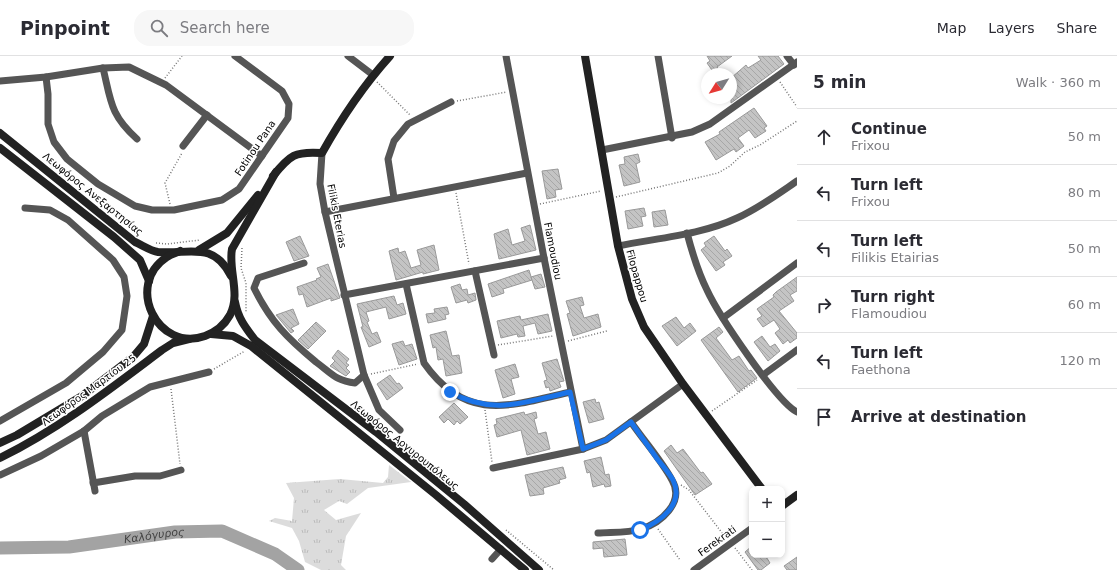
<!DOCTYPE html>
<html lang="en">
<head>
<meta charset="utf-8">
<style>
  :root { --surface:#fff; --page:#f7f7f7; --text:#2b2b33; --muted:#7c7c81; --line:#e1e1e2 }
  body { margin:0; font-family:"DejaVu Sans",sans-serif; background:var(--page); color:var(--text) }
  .controls { position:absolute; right:12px; bottom:12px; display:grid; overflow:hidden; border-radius:8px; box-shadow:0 2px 6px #0003 }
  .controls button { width:36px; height:36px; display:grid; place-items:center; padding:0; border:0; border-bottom:1px solid var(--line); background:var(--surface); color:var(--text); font:20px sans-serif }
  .compass { position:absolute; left:701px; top:12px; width:36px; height:36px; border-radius:50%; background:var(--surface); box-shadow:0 2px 6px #0003; rotate:233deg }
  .stop { position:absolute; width:12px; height:12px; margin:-9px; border:3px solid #1a73e8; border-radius:50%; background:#fff }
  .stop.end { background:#1a73e8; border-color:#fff; box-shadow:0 1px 4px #0008 }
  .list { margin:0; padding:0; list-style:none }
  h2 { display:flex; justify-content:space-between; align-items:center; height:52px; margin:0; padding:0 16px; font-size:17px }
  h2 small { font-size:13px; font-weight:400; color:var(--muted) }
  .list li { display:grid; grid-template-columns:26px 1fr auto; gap:12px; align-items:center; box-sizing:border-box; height:56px; padding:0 16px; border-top:1px solid var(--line) }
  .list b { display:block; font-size:15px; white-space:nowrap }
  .list p { margin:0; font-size:13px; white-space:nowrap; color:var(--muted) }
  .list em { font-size:13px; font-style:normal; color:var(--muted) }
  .icon { flex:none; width:22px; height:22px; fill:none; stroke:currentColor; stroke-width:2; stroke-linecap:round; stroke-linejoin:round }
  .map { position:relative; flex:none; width:797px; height:514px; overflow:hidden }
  header { display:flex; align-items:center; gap:24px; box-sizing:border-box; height:56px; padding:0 20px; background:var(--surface); border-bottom:1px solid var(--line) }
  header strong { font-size:19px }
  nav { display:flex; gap:22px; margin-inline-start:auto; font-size:14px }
  .search { width:280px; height:36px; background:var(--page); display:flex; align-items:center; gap:10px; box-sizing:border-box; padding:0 14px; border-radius:16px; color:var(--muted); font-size:15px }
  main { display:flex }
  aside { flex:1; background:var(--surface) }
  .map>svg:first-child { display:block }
  .grass { fill:url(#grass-tufts) }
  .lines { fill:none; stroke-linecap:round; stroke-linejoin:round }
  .river { stroke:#a3a3a3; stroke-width:13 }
  .building { fill:url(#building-back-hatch); stroke:#999 }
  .path { stroke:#777; stroke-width:1.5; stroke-dasharray:1 2; stroke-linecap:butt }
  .street { stroke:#555; stroke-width:7 }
  .secondary { stroke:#222; stroke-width:8 }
  .route { stroke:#1a73e8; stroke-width:5 }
  .labels { text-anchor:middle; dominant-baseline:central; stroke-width:3; stroke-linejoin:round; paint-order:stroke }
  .street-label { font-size:10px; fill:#000; stroke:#fff }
  .water-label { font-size:11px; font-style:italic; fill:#444; stroke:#fff }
</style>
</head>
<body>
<header>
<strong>Pinpoint</strong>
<div class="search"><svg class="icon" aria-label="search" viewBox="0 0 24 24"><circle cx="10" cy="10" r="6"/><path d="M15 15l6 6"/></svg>Search here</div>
<nav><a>Map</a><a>Layers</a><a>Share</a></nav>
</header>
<main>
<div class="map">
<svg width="797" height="514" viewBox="0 0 797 514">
  <defs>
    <pattern id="grass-tufts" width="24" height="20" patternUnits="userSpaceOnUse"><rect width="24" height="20" fill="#dcdcdc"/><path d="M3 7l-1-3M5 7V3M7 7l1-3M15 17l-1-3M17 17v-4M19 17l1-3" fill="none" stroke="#bbb"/></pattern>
    <pattern id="building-back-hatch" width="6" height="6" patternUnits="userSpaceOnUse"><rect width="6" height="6" fill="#c4c4c4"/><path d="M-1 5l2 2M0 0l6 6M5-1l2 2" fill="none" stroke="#a7a7a7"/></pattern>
  </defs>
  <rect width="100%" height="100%" fill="#fff"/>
  <polygon class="grass" points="389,409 411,426 368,432 347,448 339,445 324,454 336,464 361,457 346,480 341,509 346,514 321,514 305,506 299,485 292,472 269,465 275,462 292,465 294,442 286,427 340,423 383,427 388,421"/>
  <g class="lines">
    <path class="river" id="s1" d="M0,492l69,-1 106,-15 47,-1 53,23 23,16"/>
  </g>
  <g class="building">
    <polygon points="707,0 732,0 717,11 719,14 714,17 707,7 710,5"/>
    <polygon points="758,0 778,0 784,8 731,47 731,22 746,9 748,12 761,4"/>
    <polygon points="754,52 767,70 764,72 766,75 755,82 749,74 738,82 744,90 736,96 734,93 716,104 705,86 720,78 719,76"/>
    <polygon points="638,98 640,106 636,108 640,126 624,130 619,109 625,108 624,101"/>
    <polygon points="558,113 562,133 555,134 556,141 547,143 542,115"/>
    <polygon points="644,152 646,160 641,161 643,170 628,173 625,155"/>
    <polygon points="665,154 668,169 654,171 652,156"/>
    <polygon points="530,169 536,194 499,203 494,178 508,173 512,189 525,185 521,172"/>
    <polygon points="300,180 309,200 294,205 286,186"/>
    <polygon points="714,180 725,195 727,193 732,200 723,206 725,209 716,215 701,194 706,190 704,187"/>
    <polygon points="434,189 439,214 423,218 423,216 396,224 389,195 398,192 399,197 405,195 411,212 421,209 417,194"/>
    <polygon points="328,208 340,242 331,245 331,242 307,251 303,238 299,239 297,231 317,224 316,223 321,221 317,212"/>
    <polygon points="529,214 532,224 503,233 504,237 492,241 488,228"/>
    <polygon points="541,218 545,231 535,233 531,221"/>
    <polygon points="797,221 797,235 790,239 794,245 779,255 797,277 797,282 790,287 788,284 783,288 775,277 780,273 774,264 763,271 757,263 762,260 757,253 774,241 773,239 776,236"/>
    <polygon points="460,228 462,234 467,233 468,239 475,237 476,244 468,247 467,244 456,247 451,231"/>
    <polygon points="394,240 397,249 403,247 406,258 389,263 386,251 366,256 369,265 367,266 372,278 377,276 381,286 369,291 361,271 363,271 357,248"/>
    <polygon points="582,241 584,249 580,250 584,262 598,258 601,271 573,280 567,258 570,257 566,245"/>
    <polygon points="447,251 449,258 445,259 446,263 428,267 426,258 435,257 434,253"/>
    <polygon points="293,253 299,268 291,272 294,275 291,277 276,259"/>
    <polygon points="548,258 552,275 538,278 535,267 523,270 525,280 518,281 517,278 501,282 497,265 520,260 521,264"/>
    <polygon points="676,261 684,272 690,267 696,275 677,290 662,270"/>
    <polygon points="316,266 326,275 308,293 298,284"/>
    <polygon points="719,271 723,276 716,282 732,304 739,300 749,315 751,314 757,322 738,336 701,284"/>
    <polygon points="446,275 452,300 459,299 462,317 446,320 443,303 438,304 436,291 433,292 430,279"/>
    <polygon points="762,280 770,291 775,288 780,295 768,305 754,286"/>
    <polygon points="403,285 405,290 412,288 417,303 399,309 392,288"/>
    <polygon points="338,294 349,303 346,307 349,309 346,312 350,316 346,320 330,310 335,305 332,302"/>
    <polygon points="557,303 564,325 559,326 561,331 550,335 549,331 546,332 544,325 547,324 542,307"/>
    <polygon points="515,308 519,321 511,323 515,338 503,342 495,314"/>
    <polygon points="390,319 397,328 399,327 403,332 387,344 377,328"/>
    <polygon points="595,343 596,347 599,346 604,363 589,367 583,346"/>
    <polygon points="454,347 468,361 460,368 457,365 454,369 448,363 444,367 439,361"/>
    <polygon points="524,356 525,359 536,356 537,362 534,363 538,378 546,376 550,393 527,399 521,374 497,381 494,369 497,368 496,363"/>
    <polygon points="671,389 677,397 683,393 701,417 703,416 712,428 695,439 664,395"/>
    <polygon points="601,401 605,419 609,418 611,430 605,431 604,428 593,431 590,416 587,417 584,405"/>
    <polygon points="563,411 566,422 559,424 560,427 543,432 544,438 530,440 525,419"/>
    <polygon points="625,483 627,499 604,501 603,492 593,493 593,486"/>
    <polygon points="752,490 752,499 765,499 770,507 761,514 758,514 745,496"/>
    <polygon points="797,501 797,514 787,514 784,510"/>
  </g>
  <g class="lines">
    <g class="path">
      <polyline points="165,22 182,0"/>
      <polyline points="377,26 411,60"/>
      <polyline points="780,26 797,51"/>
      <polyline points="457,45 507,36"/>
      <polyline points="456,137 469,208"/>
      <polyline points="616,141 718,117 730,110 745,96 760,89 797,65"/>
      <polyline points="170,148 165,127 182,97"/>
      <polyline points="540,148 601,135"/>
      <polyline points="103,149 117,161"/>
      <polyline points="156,187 167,188 200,184"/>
      <polyline points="242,192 241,212 246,227 246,256"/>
      <polyline points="568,285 607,275"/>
      <polyline points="498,289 553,280"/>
      <polyline points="214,313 245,295"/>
      <polyline points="371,318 418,308"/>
      <polyline points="171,333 180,408"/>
      <polyline points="485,354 492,406"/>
      <polyline points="712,355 757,324"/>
      <polyline points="681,429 689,434 726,482"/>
      <polyline points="658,473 680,504"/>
      <polyline points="506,474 554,514"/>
      <polyline points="735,492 752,514"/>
    </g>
    <g class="street">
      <polyline points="348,0 373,19"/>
      <polyline points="506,0 544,202 583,393"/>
      <polyline points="658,0 672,82"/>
      <polyline points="787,0 794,9"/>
      <path d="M103,12c8,33 7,47 34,71"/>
      <polyline points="46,21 48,38 48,68 54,86 67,103 98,128 135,150 152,154 174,154 222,144 239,133 288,62 289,48 282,35 235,0"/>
      <polyline points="0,25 46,21 103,12 129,11 166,29 262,100"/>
      <polyline points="183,90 207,59"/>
      <polyline points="602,94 692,76 710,68 797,6"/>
      <polyline points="322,97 320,128 325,156 364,319 379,354 400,374"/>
      <polyline points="394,142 388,103 394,85 408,68 451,46"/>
      <polyline points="325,156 527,117"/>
      <path d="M687,177c5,19 11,39 20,57 11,24 69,111 90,122"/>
      <path d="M618,190c39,-8 83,-11 119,-28 22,-10 41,-24 60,-37"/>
      <path d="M304,207l-46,15 -4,10c17,34 33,50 62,74 15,11 20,19 39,21l9,-8"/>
      <polyline points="475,215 494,299"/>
      <path d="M406,228l18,79c42,60 86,43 146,29"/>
      <polyline points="344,239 544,202"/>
      <polyline points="723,262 797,207"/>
      <polyline points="763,319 797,294"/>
      <polyline points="0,365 66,327 103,296 122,274 127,240 124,221 113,204 68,164 50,154 25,152"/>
      <polyline points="84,375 95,435"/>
      <polyline points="493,412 583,393 606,384 683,328"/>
      <polyline points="0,419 41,400 84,375 102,360 150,331 209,316"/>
      <polyline points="93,427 135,420 160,420 181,414"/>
      <path d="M598,477c14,-1 30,0 43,-4 20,-6 44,-27 31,-49 -11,-20 -28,-39 -41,-58"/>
      <polyline points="492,503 501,493"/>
      <polyline points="694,514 752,472"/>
    </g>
    <g class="secondary">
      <polyline points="585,0 618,190 632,243 644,271 683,328 762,433"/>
      <path d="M0,77l135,109c7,3 16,9 23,10 30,3 55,-12 73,24"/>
      <polyline points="0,92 114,181 140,204 149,225"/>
      <path d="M273,120c17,-21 22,-25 49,-23 19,-34 41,-67 68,-97"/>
      <polyline points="199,194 227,177 258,139"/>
      <path d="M180,195c-4,2 -9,3 -13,6 -43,28 -9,96 38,79 11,-4 20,-12 25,-21 11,-21 -2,-45 2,-66l44,-77"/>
      <path d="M235,246c3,16 10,25 20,38l121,92 88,72 75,66"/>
      <polyline points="211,278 233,280 251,290 436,439 525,514"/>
      <polyline points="0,387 17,379 82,340 133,301 144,288 153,260"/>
      <path d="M0,402c59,-29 110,-69 162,-108l11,-7 16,-4"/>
      <polyline points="782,450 797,439"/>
    </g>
  </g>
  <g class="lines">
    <path class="route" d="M450,336c43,24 75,10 120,0l13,57 23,-9 25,-18c9,13 18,25 27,38 5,6 11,13 15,20 12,24 -13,42 -33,50"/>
  </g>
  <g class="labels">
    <g class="street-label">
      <text transform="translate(255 92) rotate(-56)">Fotinou Pana</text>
      <text transform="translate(93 138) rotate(39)">Λεωφόρος Ανεξαρτησίας</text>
      <text transform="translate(337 160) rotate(79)">Filikis Eterias</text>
      <text transform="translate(553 195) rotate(79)">Flamoudiou</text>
      <text transform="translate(637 220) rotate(74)">Filopappou</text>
      <text transform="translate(89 334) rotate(-36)">Λεωφόρος Μαρτίου 25</text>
      <text transform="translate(405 389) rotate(39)">Λεωφόρος Αργυρουπόλεως</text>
      <text transform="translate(717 485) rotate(-36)">Ferekrati</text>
    </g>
    <g class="water-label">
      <text stroke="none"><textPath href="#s1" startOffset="155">Καλόγυρος</textPath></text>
    </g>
  </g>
</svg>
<div class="controls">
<button>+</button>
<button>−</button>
</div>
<svg class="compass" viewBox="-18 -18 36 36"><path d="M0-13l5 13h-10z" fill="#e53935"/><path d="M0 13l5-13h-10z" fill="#7c7c81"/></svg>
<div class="stop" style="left:640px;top:474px"></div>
<div class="stop end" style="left:450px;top:336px"></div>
</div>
<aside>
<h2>5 min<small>Walk · 360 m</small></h2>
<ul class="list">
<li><svg class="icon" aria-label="ahead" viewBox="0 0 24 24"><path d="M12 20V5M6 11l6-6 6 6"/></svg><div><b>Continue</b><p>Frixou</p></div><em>50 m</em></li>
<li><svg class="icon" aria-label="left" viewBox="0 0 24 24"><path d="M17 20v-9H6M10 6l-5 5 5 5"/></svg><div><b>Turn left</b><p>Frixou</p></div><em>80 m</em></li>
<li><svg class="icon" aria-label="left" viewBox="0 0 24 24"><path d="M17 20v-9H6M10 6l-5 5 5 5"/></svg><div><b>Turn left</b><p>Filikis Etairias</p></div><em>50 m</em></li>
<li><svg class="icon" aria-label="right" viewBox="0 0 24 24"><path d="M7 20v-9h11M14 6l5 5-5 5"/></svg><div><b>Turn right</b><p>Flamoudiou</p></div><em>60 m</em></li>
<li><svg class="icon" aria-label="left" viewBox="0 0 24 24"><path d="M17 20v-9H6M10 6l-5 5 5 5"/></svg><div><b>Turn left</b><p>Faethona</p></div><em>120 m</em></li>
<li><svg class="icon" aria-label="arrive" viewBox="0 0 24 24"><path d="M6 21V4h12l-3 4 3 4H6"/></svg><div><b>Arrive at destination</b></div></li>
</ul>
</aside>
</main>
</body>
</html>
